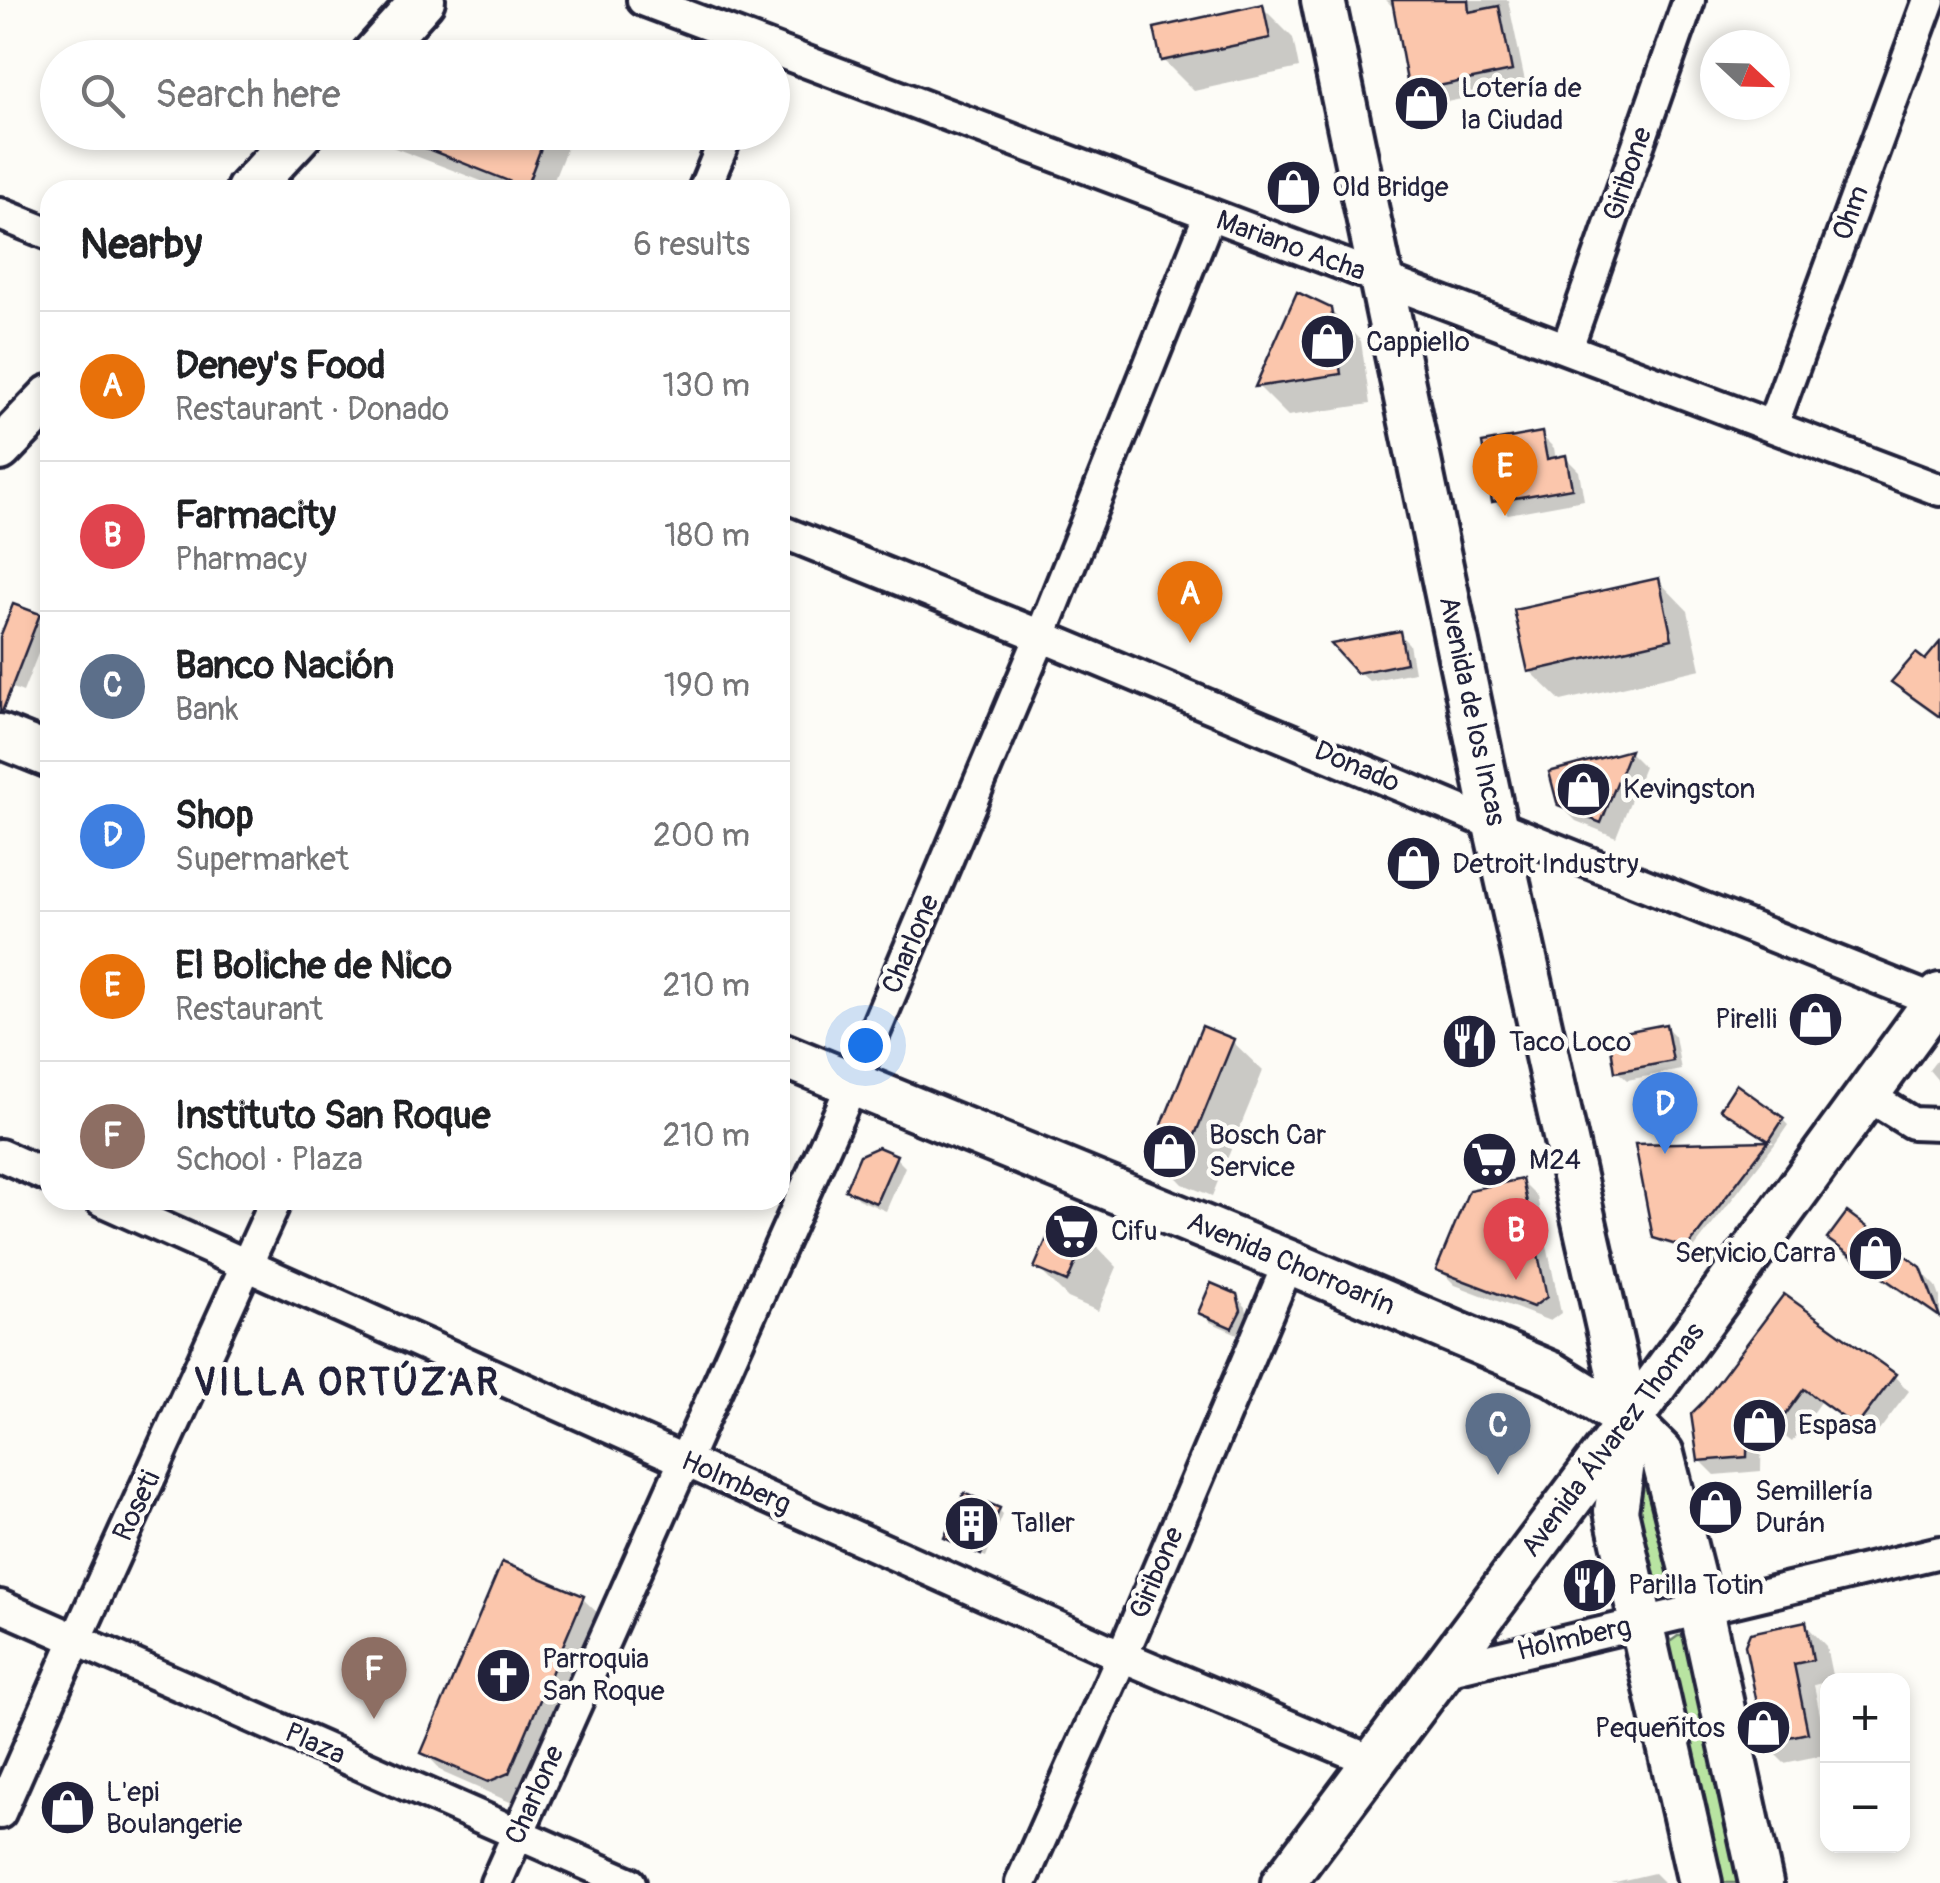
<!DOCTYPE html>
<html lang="en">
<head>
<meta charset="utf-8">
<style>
  :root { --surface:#fff; --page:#f2f2f2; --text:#202124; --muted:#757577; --line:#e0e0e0; --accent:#0b8043 }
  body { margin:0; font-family:Pangolin,sans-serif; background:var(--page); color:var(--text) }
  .controls { position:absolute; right:30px; bottom:30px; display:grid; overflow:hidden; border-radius:20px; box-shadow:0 5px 15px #0003 }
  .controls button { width:90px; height:90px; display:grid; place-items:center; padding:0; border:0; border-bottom:2px solid var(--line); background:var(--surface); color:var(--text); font:50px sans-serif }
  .compass { position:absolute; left:1700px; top:30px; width:90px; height:90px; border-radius:50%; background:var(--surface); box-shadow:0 5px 15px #0003; rotate:112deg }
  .you { position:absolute; left:865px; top:1045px; width:35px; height:35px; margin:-25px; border:8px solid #fff; border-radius:50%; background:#1a73e8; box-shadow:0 0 0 15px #1a73e833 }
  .badge { display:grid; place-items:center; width:65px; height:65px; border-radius:50%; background:var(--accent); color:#fff; font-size:32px; font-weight:700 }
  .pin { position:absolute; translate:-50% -82px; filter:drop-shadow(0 2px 5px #0008) }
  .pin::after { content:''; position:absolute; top:52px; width:35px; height:30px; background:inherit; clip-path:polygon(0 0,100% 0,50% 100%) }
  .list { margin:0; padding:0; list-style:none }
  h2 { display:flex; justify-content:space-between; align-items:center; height:130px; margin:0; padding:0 40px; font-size:42px }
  h2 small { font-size:32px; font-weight:400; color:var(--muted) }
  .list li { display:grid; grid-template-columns:65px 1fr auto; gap:30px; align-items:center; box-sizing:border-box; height:150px; padding:0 40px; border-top:2px solid var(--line) }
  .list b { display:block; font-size:38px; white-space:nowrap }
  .list p { margin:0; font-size:32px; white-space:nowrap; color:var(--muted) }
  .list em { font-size:32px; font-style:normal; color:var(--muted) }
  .icon { flex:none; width:55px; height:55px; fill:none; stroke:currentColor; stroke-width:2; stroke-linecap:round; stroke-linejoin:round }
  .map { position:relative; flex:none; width:1940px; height:1883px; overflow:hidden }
  .search { position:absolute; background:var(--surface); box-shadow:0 5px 15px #0003; left:40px; top:40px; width:750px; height:110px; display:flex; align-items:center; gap:25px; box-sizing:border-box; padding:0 35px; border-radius:55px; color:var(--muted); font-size:38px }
  .panel { position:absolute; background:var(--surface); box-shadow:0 5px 15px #0003; left:40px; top:180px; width:750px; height:1030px; border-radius:30px }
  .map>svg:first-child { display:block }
  .green { fill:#b8e4a1; stroke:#6d836e; stroke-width:2.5 }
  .shadow { fill:#0003 }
  .building { fill:#fbc6ac; stroke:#22223b; stroke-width:2.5 }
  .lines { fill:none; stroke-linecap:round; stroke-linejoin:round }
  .street-casing { stroke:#22223b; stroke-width:38 }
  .secondary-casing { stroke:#22223b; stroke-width:50 }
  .street { stroke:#fdfcf7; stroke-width:30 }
  .secondary { stroke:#fdfcf7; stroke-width:42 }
  .labels { text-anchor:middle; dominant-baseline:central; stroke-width:9; stroke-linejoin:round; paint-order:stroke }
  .poi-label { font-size:28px; fill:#22223b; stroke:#fdfcf7; text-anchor:start }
  .street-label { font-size:28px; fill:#22223b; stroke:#fdfcf7 }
  .district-label { font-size:38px; font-weight:bold; letter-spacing:2.5px; fill:#22223b; stroke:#fdfcf7 }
</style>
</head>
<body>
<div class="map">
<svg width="1940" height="1883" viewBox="0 0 1940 1883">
  <rect width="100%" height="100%" fill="#fdfcf7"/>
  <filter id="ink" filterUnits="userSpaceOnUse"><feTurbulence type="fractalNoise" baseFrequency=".01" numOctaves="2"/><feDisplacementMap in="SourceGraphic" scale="20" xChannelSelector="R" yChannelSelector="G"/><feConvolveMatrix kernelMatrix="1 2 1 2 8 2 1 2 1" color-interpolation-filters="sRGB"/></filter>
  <g filter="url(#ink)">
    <g class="green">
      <polygon points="1650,1470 1673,1578 1667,1582 1652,1578 1629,1485 1635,1474"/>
      <polygon points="1678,1636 1686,1636 1750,1883 1717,1883 1668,1649 1671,1641"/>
    </g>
    <g class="shadow">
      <polygon points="1386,0 1508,0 1526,86 1427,106 1411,90 1396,10"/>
      <polygon points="1262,7 1293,38 1299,68 1194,91 1163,60"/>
      <polygon points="461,40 504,58 443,58"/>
      <polygon points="378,132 573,132 550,190 505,190 392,147"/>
      <polygon points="1330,310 1361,341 1370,404 1288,416 1258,386"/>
      <polygon points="1541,435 1554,448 1556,460 1566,458 1579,471 1584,500 1508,514 1494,501"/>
      <polygon points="1658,580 1688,611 1701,669 1561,701 1530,671"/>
      <polygon points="39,616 49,626 23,692 0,683 0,644"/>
      <polygon points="1399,634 1409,644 1414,672 1369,681 1358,671"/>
      <polygon points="1940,646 1940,719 1909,697 1894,682 1925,664"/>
      <polygon points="1630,753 1644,767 1616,837 1576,821 1560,805 1552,774"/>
      <polygon points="1665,1026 1675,1036 1681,1070 1627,1080 1617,1071"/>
      <polygon points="1232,1041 1263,1071 1212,1196 1183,1184 1153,1153"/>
      <polygon points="1940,1056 1940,1083 1929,1070"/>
      <polygon points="1729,1114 1783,1120 1788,1125 1775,1144 1692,1251 1660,1242 1655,1237 1638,1146 1774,1143"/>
      <polygon points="896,1158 905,1167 886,1211 858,1199 848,1189"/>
      <polygon points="1522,1182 1537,1197 1561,1313 1550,1321 1455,1285 1439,1269"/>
      <polygon points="1087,1236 1117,1267 1098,1311 1068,1298 1037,1267"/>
      <polygon points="1830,1239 1919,1269 1936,1286 1940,1297 1940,1319 1845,1254"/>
      <polygon points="1236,1296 1246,1307 1249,1321 1242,1336 1210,1322 1201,1312"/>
      <polygon points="1784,1298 1894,1376 1909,1391 1872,1440 1820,1402 1792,1442 1762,1419 1761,1471 1715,1475 1700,1460"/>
      <polygon points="999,1511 1003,1515 986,1557 951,1542 947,1538"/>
      <polygon points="503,1565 583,1599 604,1619 529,1793 510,1802 444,1773 424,1752"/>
      <polygon points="1805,1624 1826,1646 1833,1680 1814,1685 1828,1754 1784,1763 1763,1742 1761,1710"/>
      <polygon points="1654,1873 1664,1883 1611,1883"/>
    </g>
    <g class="building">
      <polygon points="1392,0 1468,0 1469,12 1499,6 1512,71 1409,92"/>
      <polygon points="1263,4 1270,38 1161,61 1154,28"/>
      <polygon points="385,132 547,132 526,188"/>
      <polygon points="1297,292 1331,308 1341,374 1255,387"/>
      <polygon points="1542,432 1547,459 1566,455 1572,488 1492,502 1482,443"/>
      <polygon points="1659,578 1672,639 1528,672 1514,610"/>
      <polygon points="13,604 40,614 2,712 0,712 0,637"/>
      <polygon points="1400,631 1406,663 1357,673 1331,644"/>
      <polygon points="1940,642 1940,717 1891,682 1916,653 1925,660"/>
      <polygon points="1630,750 1601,823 1558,806 1549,772"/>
      <polygon points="1666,1024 1673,1061 1615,1072 1609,1035"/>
      <polygon points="1202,1026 1234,1039 1182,1167 1150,1154"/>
      <polygon points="1736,1084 1784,1118 1769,1141 1720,1109"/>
      <polygon points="1769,1141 1687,1248 1653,1238 1635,1144"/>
      <polygon points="878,1147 897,1155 876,1203 845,1190 860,1155"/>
      <polygon points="1522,1179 1547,1297 1533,1307 1436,1270 1469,1190"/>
      <polygon points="1847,1212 1921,1267 1940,1317 1827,1239"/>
      <polygon points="1055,1220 1088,1234 1067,1282 1034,1268"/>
      <polygon points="1211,1283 1237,1294 1241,1310 1232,1328 1198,1313"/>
      <polygon points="1784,1294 1896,1374 1856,1427 1804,1389 1775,1429 1748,1407 1747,1457 1698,1461 1691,1414 1704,1401"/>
      <polygon points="964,1493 1000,1508 981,1555 944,1538"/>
      <polygon points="502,1562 584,1596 509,1773 488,1782 421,1753"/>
      <polygon points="1806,1621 1813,1660 1794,1664 1808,1733 1760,1743 1754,1709 1758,1708 1745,1645 1750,1633"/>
    </g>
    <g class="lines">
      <defs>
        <g id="street">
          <path d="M643,0c432,165 865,326 1297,490"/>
          <polyline points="704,190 728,132"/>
          <polyline points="0,214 50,234"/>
          <polyline points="1567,348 1689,0"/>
          <polyline points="1772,426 1929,0"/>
          <polyline points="780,531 1041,636 1495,825 1935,1001"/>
          <polyline points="1867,1095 1912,1123 1940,1124"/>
          <polyline points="0,1155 50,1177"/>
          <polyline points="101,1200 1122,1656 1374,1762"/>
          <polyline points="0,1606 630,1883"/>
          <polyline points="1442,1671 1940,1552"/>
          <polyline points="0,1813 76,1640 276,1200"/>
          <polyline points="496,1883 853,1083 1041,636 1209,216"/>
          <polyline points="1021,1883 1122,1656 1289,1262"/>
        </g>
        <g id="secondary">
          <polyline points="1323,0 1495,825 1629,1421 1616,1511 1700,1883"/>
          <polyline points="371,58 423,0"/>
          <polyline points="248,190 302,132"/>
          <polyline points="0,449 50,397"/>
          <polyline points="0,736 50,756"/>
          <polyline points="780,1054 1289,1262 1553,1374 1629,1421 1662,1454 1701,1609 1761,1883"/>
          <polyline points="1283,1883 1629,1421 1940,995"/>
        </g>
      </defs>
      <use href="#street" class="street-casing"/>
      <use href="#secondary" class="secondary-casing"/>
      <use href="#street" class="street"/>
      <use href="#secondary" class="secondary"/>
    </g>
  </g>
  <defs>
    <symbol id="shop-disc" viewBox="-11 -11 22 22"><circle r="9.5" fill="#22223b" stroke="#fdfcf7"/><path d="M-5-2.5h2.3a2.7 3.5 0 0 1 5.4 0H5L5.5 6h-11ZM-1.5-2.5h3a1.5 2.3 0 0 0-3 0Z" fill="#fff"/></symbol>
    <symbol id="restaurant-disc" viewBox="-11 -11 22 22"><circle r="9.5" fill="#22223b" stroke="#fdfcf7"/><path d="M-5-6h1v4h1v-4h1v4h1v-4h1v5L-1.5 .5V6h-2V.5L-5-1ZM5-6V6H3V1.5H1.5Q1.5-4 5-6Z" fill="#fff"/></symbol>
    <symbol id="supermarket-disc" viewBox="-11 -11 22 22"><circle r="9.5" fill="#22223b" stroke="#fdfcf7"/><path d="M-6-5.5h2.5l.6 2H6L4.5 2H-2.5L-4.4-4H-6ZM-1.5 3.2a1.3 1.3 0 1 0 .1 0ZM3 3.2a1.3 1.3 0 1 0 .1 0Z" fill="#fff"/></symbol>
    <symbol id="building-disc" viewBox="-11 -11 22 22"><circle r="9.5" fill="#22223b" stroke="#fdfcf7"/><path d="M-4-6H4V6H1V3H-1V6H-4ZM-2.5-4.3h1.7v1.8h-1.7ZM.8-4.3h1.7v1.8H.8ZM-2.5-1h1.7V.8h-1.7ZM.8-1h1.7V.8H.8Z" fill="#fff"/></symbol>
    <symbol id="church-disc" viewBox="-11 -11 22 22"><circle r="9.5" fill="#22223b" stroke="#fdfcf7"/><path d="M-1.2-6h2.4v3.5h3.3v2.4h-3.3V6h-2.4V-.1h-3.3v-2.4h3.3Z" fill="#fff"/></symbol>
  </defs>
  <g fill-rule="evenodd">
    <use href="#shop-disc" x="1390" y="72" width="63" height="63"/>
    <use href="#shop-disc" x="1262" y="156" width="63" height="63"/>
    <use href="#shop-disc" x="1296" y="310" width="63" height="63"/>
    <use href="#shop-disc" x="1552" y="758" width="63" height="63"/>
    <use href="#shop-disc" x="1382" y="832" width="63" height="63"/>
    <use href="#shop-disc" x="1784" y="988" width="63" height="63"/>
    <use href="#restaurant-disc" x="1438" y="1010" width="63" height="63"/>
    <use href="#shop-disc" x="1138" y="1120" width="63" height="63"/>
    <use href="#supermarket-disc" x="1458" y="1128" width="63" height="63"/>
    <use href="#supermarket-disc" x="1040" y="1200" width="63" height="63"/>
    <use href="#shop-disc" x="1844" y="1222" width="63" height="63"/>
    <use href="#shop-disc" x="1728" y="1394" width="63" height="63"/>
    <use href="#shop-disc" x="1684" y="1476" width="63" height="63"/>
    <use href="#building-disc" x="940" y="1492" width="63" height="63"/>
    <use href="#restaurant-disc" x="1558" y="1554" width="63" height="63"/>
    <use href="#church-disc" x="472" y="1644" width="63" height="63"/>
    <use href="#shop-disc" x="1732" y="1696" width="63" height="63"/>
    <use href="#shop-disc" x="36" y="1776" width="63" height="63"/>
  </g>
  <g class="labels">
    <g class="poi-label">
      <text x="1461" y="88">Lotería de<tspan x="1461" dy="32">la Ciudad</tspan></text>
      <text x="1332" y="187">Old Bridge</text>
      <text x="1366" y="342">Cappiello</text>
      <text x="1623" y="789">Kevingston</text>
      <text x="1452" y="864">Detroit Industry</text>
      <text x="1777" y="1019" text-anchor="end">Pirelli</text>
      <text x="1509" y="1042">Taco Loco</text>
      <text x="1209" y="1135">Bosch Car<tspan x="1209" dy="32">Service</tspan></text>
      <text x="1529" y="1160">M24</text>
      <text x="1111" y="1231">Cifu</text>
      <text x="1836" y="1253" text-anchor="end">Servicio Carra</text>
      <text x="1798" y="1425">Espasa</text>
      <text x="1755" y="1491">Semillería<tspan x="1755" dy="32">Durán</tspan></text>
      <text x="1011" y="1523">Taller</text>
      <text x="1628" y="1585">Parilla Totin</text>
      <text x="542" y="1659">Parroquia<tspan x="542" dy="32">San Roque</tspan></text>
      <text x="1725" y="1728" text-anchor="end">Pequeñitos</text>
      <text x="106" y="1792">L'epi<tspan x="106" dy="32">Boulangerie</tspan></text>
    </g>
    <g class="street-label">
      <text transform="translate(1628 174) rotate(-71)">Giribone</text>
      <text transform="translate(1851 213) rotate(-70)">Ohm</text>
      <text transform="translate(1291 246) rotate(20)">Mariano Acha</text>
      <text transform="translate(1472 711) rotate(78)">Avenida de los Incas</text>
      <text transform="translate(1357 767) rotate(23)">Donado</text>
      <text transform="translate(911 944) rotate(-67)">Charlone</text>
      <text transform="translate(1291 1264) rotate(23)">Avenida Chorroarín</text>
      <text transform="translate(1613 1440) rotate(-53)">Avenida Álvarez Thomas</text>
      <text transform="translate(736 1483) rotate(24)">Holmberg</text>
      <text transform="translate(137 1506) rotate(-65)">Roseti</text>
      <text transform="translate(1157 1573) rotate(-67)">Giribone</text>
      <text transform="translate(1574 1639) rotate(-13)">Holmberg</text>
      <text transform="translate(315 1744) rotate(24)">Plaza</text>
      <text transform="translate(535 1795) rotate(-66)">Charlone</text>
    </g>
    <g class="district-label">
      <text x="347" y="1383">VILLA ORTÚZAR</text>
    </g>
  </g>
</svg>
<div class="controls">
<button>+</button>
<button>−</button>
</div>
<svg class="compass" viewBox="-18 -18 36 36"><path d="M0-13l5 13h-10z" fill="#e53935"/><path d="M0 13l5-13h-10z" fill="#757577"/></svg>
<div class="you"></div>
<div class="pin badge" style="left:1190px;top:643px;background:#e8710a">A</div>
<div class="pin badge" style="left:1516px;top:1280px;background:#e0444e">B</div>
<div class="pin badge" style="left:1498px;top:1475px;background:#5c6f8a">C</div>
<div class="pin badge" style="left:1665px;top:1154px;background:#3f7fe0">D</div>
<div class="pin badge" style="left:1505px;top:516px;background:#e8710a">E</div>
<div class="pin badge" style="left:374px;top:1719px;background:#8d6e63">F</div>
<div class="search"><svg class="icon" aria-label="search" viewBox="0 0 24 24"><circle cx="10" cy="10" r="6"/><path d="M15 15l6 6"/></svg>Search here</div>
<section class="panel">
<h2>Nearby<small>6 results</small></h2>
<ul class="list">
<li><span class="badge" style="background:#e8710a">A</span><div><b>Deney's Food</b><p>Restaurant · Donado</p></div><em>130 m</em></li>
<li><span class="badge" style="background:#e0444e">B</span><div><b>Farmacity</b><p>Pharmacy</p></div><em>180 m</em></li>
<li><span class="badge" style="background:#5c6f8a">C</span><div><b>Banco Nación</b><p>Bank</p></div><em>190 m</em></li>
<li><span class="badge" style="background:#3f7fe0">D</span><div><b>Shop</b><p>Supermarket</p></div><em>200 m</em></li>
<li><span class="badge" style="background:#e8710a">E</span><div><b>El Boliche de Nico</b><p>Restaurant</p></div><em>210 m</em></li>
<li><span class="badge" style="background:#8d6e63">F</span><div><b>Instituto San Roque</b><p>School · Plaza</p></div><em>210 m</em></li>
</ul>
</section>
</div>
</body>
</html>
